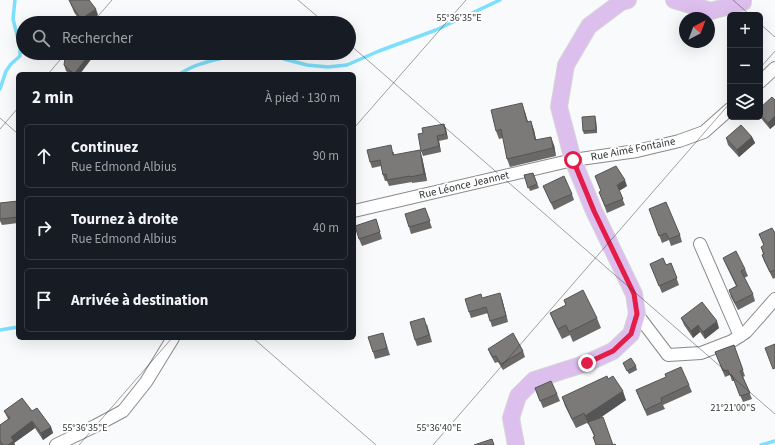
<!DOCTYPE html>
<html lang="fr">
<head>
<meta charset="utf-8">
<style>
  :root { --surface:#171b24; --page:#20242c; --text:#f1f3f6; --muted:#9ea1a6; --line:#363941 }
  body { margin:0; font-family:"Source Sans 3",sans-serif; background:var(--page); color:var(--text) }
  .controls { position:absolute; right:12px; top:12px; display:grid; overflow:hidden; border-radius:6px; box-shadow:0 4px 16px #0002 }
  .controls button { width:36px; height:36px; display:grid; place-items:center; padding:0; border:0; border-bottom:1px solid var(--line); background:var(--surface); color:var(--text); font:20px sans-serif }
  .compass { position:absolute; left:679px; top:12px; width:36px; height:36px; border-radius:50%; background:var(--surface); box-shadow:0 4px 16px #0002; rotate:41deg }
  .stop { position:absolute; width:12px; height:12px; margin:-9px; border:3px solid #e11d48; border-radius:50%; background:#fff }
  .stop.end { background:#e11d48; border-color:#fff; box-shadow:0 1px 4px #0008 }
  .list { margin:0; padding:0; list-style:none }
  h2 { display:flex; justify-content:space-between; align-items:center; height:52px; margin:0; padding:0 16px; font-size:17px }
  h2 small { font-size:13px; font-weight:400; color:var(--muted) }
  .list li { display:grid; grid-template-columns:26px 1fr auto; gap:12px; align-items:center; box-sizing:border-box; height:64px; margin:0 8px 8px; padding:0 8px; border:1px solid var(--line); border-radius:6px }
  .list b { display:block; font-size:15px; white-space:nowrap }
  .list p { margin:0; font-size:13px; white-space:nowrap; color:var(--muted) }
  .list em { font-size:13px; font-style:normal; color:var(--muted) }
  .icon { flex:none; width:22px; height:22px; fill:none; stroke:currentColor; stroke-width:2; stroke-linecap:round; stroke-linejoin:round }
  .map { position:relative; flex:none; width:775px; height:445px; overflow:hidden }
  .search { position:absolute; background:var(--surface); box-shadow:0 4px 16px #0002; left:16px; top:16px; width:340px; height:44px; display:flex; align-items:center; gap:10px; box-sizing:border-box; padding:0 14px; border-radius:22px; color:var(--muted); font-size:15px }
  .panel { position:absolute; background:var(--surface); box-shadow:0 4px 16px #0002; left:16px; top:72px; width:340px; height:268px; border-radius:6px }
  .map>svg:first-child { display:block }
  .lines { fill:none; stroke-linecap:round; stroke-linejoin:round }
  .stream { stroke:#7cdffc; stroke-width:3.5 }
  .minor-casing { stroke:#898a8b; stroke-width:14 }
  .major-casing { stroke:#d6d6d6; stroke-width:18 }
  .minor { stroke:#fff; stroke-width:12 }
  .major { stroke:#ddbfee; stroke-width:16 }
  .wall { fill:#6a6968 }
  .shaded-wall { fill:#565555 }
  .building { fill:#7b7a79; stroke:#565555 }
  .route { stroke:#e11d48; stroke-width:5 }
  .ticks { fill:none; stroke:#333434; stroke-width:1; stroke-opacity:0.45 }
  .labels { text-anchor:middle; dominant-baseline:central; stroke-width:4; stroke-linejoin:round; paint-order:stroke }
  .street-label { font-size:11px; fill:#333434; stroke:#fff }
  .ticks-label { font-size:10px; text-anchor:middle; fill:#333434; stroke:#fff; stroke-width:4; stroke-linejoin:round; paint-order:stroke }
</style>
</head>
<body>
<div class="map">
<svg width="775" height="445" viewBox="0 0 775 445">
  <rect width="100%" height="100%" fill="#f9fafb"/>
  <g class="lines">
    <g class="stream">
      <polyline points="271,53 284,59 307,65 328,67 347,65 379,51 436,30 500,0"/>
      <path d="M180,74c18,-13 41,-14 61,-21"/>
      <polyline points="0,89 6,71 11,64 20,56 20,47 13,19 15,0"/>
      <polyline points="0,330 18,327"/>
      <polyline points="761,445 775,441"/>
    </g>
    <defs>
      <g id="minor">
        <polyline points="760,82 775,68"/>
        <polyline points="354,211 573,160 637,151 679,141 704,132 730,109"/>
        <polyline points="700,244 740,336"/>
        <polyline points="637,314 668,355 701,353 732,341 746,332 775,299"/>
        <polyline points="56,445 95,426 123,411 146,382 173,338"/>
      </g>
      <g id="major">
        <polyline points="674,0 711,11 743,2 743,0"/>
        <polyline points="516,445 511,418 518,396 534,380 587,363 613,351 631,334 637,314 634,294 594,211 573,160 559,107 566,65 589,26 621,2 628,0"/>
      </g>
    </defs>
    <use href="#minor" class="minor-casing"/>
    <use href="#major" class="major-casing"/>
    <use href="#minor" class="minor"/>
    <use href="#major" class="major"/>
  </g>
  <g class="wall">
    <polygon points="69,0 98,15 86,23 81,23 74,12"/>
    <polygon points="64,65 80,74 70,74 66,71"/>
    <polygon points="775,100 775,125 770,129 760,117 760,108"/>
    <polygon points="525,112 528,122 534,130 536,140 554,145 556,156 510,167 507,159 503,138 499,139 496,131"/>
    <polygon points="596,120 597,133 584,134 583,131"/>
    <polygon points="444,124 446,129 448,139 439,141 441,152 423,156 421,151"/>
    <polygon points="752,137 755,143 739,157 728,145 726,138"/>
    <polygon points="394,152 394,155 422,157 427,181 412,183 412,182 389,186 387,181 385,181 383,175 381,166 372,168 370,162"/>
    <polygon points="533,173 539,188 530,191 524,175"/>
    <polygon points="543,186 572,194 574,200 554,210"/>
    <polygon points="627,186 619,191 625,205 607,213 599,192"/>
    <polygon points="18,201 18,223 2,225 0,221 0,203"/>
    <polygon points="425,208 432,228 411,234 409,227"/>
    <polygon points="649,209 680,235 682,242 671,246 669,240 662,243"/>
    <polygon points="376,219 382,239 362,246 359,239"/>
    <polygon points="775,233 775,278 773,279 764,261 762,255 763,254 761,247 764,246 759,234"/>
    <polygon points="723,258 745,269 748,276 744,278 753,294 755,301 738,310 731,297 729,290 736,286 726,265"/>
    <polygon points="671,263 679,285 662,293 650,264 666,265"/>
    <polygon points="483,298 502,299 508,322 492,327 488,313 471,318 469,312"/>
    <polygon points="564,300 597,318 601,328 573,342 570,335 562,339 554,323 550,313 566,305"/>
    <polygon points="681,318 719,328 705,339 700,332 693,338 684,325"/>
    <polygon points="427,324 432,342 417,346 415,340"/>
    <polygon points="385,340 390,355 375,359 373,352"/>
    <polygon points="734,345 745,376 743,377 752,399 743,402 734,381 732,381 730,375 725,377 715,352"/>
    <polygon points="488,349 523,351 525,357 503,370 498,362 495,363 490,354"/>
    <polygon points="623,363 636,366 637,370 629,374"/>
    <polygon points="608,379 626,400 599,418 613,445 616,445 596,445 594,436 589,425 587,423 576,428 565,406 562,397"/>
    <polygon points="689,385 692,392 663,405 665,409 647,416 636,390"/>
    <polygon points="535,388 557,394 560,401 543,408"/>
    <polygon points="4,411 32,411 51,427 53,433 43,440 35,428 14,443 15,445 0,445 0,425 8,419"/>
  </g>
  <g class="shaded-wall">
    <polygon points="96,9 98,15 86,23 82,23 81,19"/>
    <polygon points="90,53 96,53 80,74 74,74"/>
    <polygon points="522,103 525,112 530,130 527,122"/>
    <polygon points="595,116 596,120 597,133 596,130"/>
    <polygon points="775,116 775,125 770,129 768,123"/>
    <polygon points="531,121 534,130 538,149 535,140"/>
    <polygon points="444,124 446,129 448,139 446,134"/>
    <polygon points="437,136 439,141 441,152 439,146"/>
    <polygon points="551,137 554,145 556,156 553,148"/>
    <polygon points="752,137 755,143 739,157 737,150"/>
    <polygon points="420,150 422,157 427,181 424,174"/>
    <polygon points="625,180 627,186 619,191 617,185"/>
    <polygon points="500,293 502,299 508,322 506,316"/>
    <polygon points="717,321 719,328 705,339 703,332"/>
    <polygon points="698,325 700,332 693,338 691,331"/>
    <polygon points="623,391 626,400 590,425 588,422 589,425 585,416"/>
    <polygon points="32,421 35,428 14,443 15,445 8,445 11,437"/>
    <polygon points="51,427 53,433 43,440 41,433"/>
  </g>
  <g class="building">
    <polygon points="69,0 89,0 96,9 81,19 72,6"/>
    <polygon points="70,53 90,53 74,74 64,65 65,58"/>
    <polygon points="772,97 775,100 775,116 768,123 760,114 760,108"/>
    <polygon points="522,103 527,122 531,121 535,140 551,137 553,148 507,159 501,129 496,131 491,110"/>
    <polygon points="595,116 596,130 583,131 582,117"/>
    <polygon points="444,124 446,134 437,136 439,146 421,151 418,134 423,133 422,128"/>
    <polygon points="741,125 752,137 737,150 726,138"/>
    <polygon points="391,145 393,155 420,150 424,174 410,177 410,176 387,180 386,174 383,175 380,160 370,162 367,150"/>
    <polygon points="616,166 625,180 617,185 623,199 605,206 599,192 601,191 595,176"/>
    <polygon points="533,173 537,184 528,188 524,175"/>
    <polygon points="564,176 572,194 551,203 543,186"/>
    <polygon points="18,201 18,217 0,219 0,203"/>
    <polygon points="666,202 680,235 669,239 666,233 659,236 649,209"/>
    <polygon points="425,208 430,221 409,227 405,214"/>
    <polygon points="376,219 380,232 359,239 355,226"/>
    <polygon points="772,228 775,233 775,270 770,272 762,255 764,254 761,247 764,245 759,234"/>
    <polygon points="736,251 745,269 741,271 753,294 735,303 729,290 737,286 723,258"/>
    <polygon points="663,258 666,265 671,263 677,278 659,286 650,264"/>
    <polygon points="583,290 597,318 569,332 566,325 558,329 550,313 566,305 564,300"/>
    <polygon points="500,293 506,316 490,321 486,307 469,312 465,299 481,294 482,298"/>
    <polygon points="702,302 717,321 703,332 698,325 691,331 681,318"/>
    <polygon points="424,318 429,335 415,340 410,322"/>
    <polygon points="383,333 387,348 373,352 368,337"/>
    <polygon points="513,333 523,351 501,364 496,356 493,357 488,349"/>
    <polygon points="775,344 775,368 773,369 765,348"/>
    <polygon points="734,345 743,370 740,371 750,393 740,396 732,375 730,375 728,370 723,371 715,352"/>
    <polygon points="631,358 636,366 627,371 623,363"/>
    <polygon points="681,367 689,385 661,398 662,402 645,410 636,390 666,377 665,374"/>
    <polygon points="607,376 608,379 613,376 623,391 585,416 584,413 572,419 562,397"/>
    <polygon points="551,381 557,394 540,401 535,388"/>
    <polygon points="22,398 32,411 37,408 51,427 41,433 32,421 11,437 14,441 8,445 3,445 0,441 0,425 10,418 4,411"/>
    <polygon points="603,417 613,445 615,444 616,445 596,445 593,437 595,436 588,422"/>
    <polygon points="492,439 494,445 474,445"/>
  </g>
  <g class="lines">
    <polyline class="route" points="573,160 594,211 634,294 637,314 631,334 613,351 587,363"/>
  </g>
  <path class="ticks" d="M298,0l27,23M733,0l17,15M92,23l20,-23M760,24l15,13M349,44l426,370M760,68l15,-17M48,74l18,-21M0,118l18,16M354,128l112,-128M0,129l18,-21M253,338l123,107M79,445l93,-107M433,445l297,-342"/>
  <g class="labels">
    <g class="street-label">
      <text transform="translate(633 149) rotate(-11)">Rue Aimé Fontaine</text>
      <text transform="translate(464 185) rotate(-13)">Rue Léonce Jeannet</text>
    </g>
  </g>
  <g class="ticks-label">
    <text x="459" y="21">55°36'35"E</text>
    <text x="733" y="411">21°21'00"S</text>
    <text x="85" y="431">55°36'35"E</text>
    <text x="439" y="431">55°36'40"E</text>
  </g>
</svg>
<div class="controls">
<button>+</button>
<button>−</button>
<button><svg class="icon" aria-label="layers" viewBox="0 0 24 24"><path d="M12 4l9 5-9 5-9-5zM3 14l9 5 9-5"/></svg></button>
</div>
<svg class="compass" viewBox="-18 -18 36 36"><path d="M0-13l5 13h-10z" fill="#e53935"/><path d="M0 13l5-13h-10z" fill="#9ea1a6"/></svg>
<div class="stop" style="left:573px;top:160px"></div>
<div class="stop end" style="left:587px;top:363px"></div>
<div class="search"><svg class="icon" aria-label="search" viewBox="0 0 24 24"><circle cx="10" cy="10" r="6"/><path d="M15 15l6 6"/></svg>Rechercher</div>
<section class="panel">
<h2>2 min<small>À pied · 130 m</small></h2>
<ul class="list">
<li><svg class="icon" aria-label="ahead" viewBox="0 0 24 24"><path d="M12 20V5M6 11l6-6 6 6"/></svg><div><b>Continuez</b><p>Rue Edmond Albius</p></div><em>90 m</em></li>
<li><svg class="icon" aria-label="right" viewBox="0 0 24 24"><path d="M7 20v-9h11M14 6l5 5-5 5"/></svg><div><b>Tournez à droite</b><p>Rue Edmond Albius</p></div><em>40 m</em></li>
<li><svg class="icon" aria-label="arrive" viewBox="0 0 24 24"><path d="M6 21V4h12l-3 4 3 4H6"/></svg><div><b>Arrivée à destination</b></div></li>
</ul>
</section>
</div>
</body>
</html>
